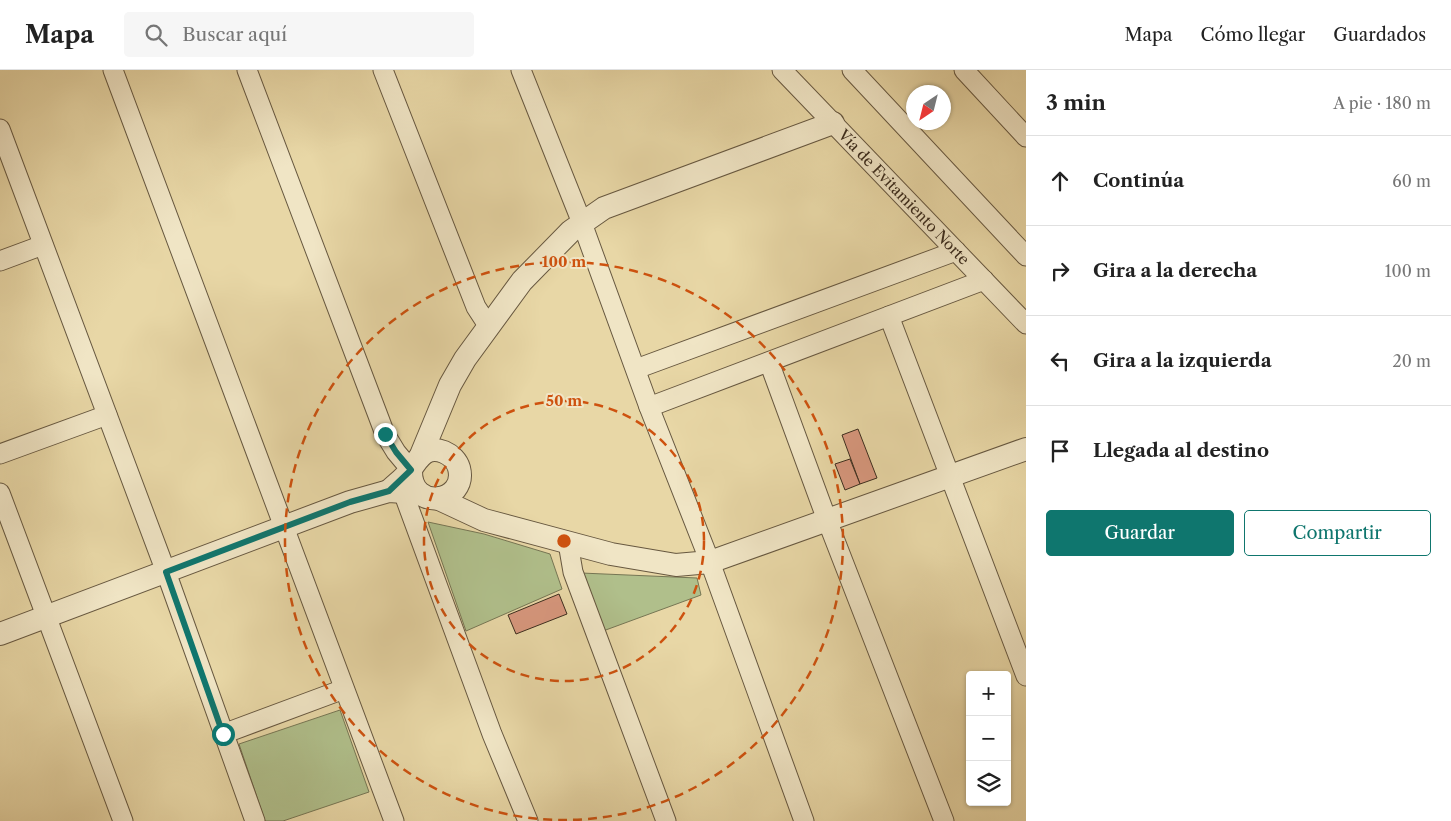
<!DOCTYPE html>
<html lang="es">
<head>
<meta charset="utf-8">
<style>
  :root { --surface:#fff; --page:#f6f6f6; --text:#222; --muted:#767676; --line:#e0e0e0; --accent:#0f766e }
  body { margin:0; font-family:"Libre Caslon Text",serif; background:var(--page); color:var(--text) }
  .controls { position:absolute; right:15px; bottom:15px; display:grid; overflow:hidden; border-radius:5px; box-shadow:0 1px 4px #0004 }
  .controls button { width:45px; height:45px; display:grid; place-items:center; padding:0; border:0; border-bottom:1px solid var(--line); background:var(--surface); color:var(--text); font:25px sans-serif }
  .compass { position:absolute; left:906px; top:15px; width:45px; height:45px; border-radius:50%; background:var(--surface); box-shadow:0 1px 4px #0004; rotate:215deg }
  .stop { position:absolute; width:15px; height:15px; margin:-11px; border:4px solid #0f766e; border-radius:50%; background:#fff }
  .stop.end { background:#0f766e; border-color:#fff; box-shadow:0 1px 5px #0008 }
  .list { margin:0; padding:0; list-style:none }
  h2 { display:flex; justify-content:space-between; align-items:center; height:65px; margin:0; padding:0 20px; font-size:21px }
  h2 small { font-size:16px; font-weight:400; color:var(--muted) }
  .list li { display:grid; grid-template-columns:32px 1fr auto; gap:15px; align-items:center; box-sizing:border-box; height:90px; padding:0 20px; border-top:1px solid var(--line) }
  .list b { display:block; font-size:19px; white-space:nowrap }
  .list em { font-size:16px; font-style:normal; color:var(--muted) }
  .actions { display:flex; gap:10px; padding:15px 20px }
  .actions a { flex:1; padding:11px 0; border:1px solid var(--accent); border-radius:5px; text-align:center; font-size:18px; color:var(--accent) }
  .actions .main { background:var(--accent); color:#fff }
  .icon { flex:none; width:28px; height:28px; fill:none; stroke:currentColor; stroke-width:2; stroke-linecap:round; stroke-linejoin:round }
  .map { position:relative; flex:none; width:1026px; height:751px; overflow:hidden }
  header { display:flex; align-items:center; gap:30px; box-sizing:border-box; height:70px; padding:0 25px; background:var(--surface); border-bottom:1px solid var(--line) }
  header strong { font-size:24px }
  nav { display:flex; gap:28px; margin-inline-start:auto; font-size:18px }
  .search { width:350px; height:45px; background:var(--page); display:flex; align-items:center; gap:12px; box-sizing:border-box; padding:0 18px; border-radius:5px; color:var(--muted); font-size:19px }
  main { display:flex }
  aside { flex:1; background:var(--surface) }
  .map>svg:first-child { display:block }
  .green { fill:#b0bf8b; stroke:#767654 }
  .building { fill:#d7977d; stroke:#3c2d1e }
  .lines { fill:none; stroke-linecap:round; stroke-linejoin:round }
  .minor-casing { stroke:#675840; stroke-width:21 }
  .tertiary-casing { stroke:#675840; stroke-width:24 }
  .minor { stroke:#f0e5c5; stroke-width:19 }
  .tertiary { stroke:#f0e5c5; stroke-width:22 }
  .route { stroke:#0f766e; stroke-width:6 }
  .ring { fill:none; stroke:#ce520f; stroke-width:2.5; stroke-dasharray:9 6 }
  .labels { text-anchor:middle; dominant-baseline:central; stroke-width:4; stroke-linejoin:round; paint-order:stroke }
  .street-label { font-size:15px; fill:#3c2d1e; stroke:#f0e5c5 }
  .centre { fill:#ce520f; stroke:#f0e5c5; stroke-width:2.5 }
  .ring-label { font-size:15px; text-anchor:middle; font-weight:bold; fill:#ce520f; stroke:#f0e5c5; stroke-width:4; stroke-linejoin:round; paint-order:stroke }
</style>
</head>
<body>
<header>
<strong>Mapa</strong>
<div class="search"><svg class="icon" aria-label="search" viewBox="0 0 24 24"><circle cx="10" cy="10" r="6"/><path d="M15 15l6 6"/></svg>Buscar aquí</div>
<nav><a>Mapa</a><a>Cómo llegar</a><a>Guardados</a></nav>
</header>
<main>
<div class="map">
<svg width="1026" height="751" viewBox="0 0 1026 751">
  <rect width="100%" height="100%" fill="#e8d7a6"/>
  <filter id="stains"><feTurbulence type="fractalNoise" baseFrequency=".004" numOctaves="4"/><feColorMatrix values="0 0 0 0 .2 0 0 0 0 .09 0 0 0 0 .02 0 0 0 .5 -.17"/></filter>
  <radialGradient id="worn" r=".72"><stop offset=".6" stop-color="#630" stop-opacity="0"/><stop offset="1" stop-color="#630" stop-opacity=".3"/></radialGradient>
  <g class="green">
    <polygon points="428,452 484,464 550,484 562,519 466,561"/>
    <polygon points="581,503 697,508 701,525 603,561"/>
    <polygon points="340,640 369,722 283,751 265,751 239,674"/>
  </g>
  <g class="building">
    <polygon points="858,359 877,408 860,414 842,365"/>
    <polygon points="850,389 860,414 845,420 835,394"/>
    <polygon points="559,524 567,544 516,564 508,545"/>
  </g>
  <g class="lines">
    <defs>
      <g id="minor">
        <polyline points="113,0 394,751"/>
        <polyline points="247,0 385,364 396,382 411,400"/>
        <polyline points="383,0 476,237 489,257"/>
        <polyline points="521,0 582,153 649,337 710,492 804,751"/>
        <polyline points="782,0 1026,254"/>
        <polyline points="852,0 1026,186"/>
        <polyline points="964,0 1026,67"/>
        <polyline points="0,59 166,502 255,751"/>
        <polyline points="0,191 43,175"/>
        <polyline points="889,246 1026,606"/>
        <polyline points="769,292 827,450 944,751"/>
        <polyline points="636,299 956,181"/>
        <polyline points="649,337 984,210"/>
        <polyline points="0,384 107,345"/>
        <polyline points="403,422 492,664 528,751"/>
        <polyline points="0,423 123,751"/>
        <polyline points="568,473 573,502 666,751"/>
        <polyline points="223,664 344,619"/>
      </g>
      <g id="tertiary">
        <polyline points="421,385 450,315 465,289 522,211 571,161 604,138 833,53"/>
        <path d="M389,421c7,-7 17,-14 22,-22 8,-12 16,-24 33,-17 7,3 13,9 15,16 9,35 -49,45 -48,2"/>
        <polyline points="439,429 484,450 611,484 676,495 710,492 1026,379"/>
        <polyline points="0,564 350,432 389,421 419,423"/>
      </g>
    </defs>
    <use href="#minor" class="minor-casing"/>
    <use href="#tertiary" class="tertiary-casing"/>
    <use href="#minor" class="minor"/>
    <use href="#tertiary" class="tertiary"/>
  </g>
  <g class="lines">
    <polyline class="route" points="223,664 166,502 350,432 389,421 411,400 396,382 385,364"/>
  </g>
  <g class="ring">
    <circle cx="564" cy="471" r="140"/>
    <circle cx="564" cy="471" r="279"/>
  </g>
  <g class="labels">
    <g class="street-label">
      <text transform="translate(904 127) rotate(46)">Vía de Evitamiento Norte</text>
    </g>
  </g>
  <circle cx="564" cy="471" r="8" class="centre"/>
  <g class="ring-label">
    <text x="564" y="197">100 m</text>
    <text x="564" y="336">50 m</text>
  </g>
  <rect width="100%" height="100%" filter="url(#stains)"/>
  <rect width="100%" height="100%" fill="url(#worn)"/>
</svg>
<div class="controls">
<button>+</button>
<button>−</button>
<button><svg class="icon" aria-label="layers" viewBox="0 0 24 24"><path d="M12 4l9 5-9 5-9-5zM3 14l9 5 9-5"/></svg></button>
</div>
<svg class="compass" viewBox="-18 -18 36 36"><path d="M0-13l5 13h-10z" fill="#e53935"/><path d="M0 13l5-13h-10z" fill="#767676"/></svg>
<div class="stop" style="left:223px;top:664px"></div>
<div class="stop end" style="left:385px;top:364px"></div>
</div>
<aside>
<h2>3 min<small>A pie · 180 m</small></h2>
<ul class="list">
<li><svg class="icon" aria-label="ahead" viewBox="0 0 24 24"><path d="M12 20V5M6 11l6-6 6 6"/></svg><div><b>Continúa</b></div><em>60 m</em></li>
<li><svg class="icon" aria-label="right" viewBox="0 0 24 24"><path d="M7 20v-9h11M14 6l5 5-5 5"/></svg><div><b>Gira a la derecha</b></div><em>100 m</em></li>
<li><svg class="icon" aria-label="left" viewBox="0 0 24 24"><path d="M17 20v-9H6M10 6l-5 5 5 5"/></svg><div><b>Gira a la izquierda</b></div><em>20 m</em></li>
<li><svg class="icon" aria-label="arrive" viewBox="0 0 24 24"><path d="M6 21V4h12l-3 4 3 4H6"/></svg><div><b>Llegada al destino</b></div></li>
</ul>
<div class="actions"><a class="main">Guardar</a><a>Compartir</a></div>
</aside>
</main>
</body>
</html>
